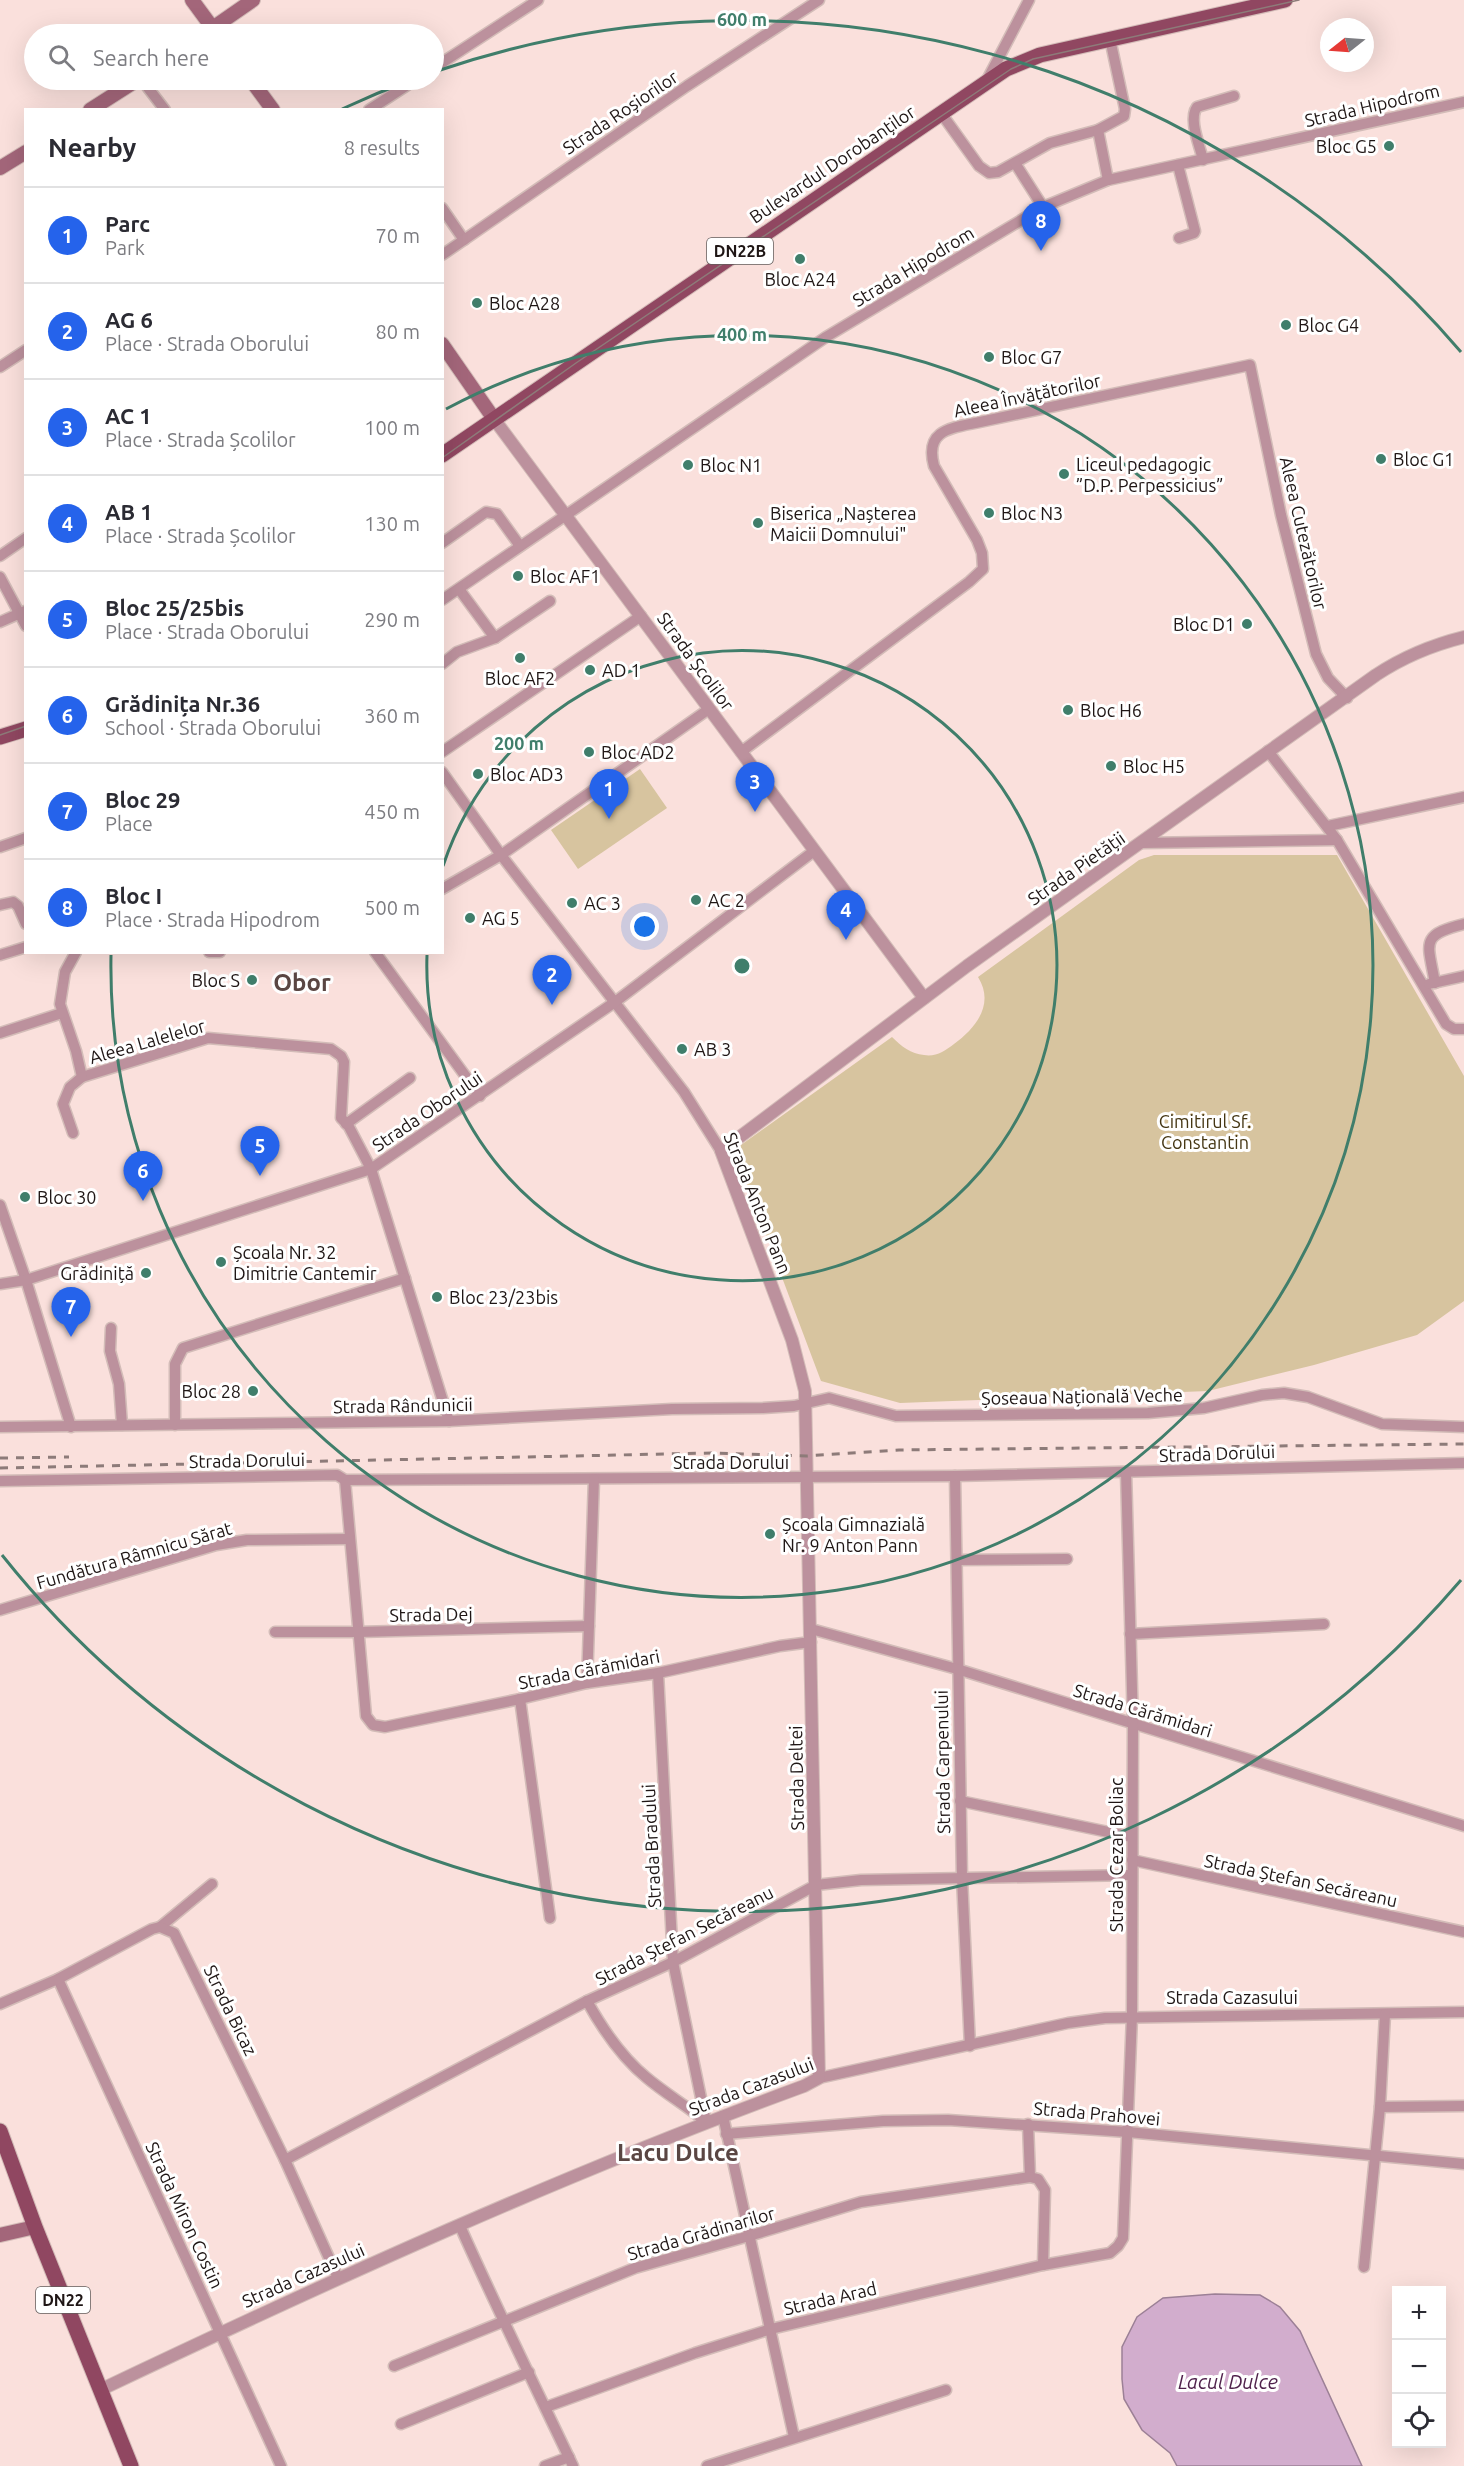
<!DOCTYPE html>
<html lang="en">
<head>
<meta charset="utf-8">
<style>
  :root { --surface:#fff; --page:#f2f2f3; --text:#2b2b33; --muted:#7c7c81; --line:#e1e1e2; --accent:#2563eb }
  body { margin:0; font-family:Ubuntu,sans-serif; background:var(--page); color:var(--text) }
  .controls { position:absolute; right:18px; bottom:18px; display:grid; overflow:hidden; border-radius:0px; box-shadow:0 6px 24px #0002 }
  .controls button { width:54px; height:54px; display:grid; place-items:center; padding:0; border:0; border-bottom:2px solid var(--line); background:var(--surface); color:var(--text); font:30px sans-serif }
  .compass { position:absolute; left:1320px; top:18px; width:54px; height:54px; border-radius:50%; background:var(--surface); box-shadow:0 6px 24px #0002; rotate:253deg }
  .you { position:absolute; left:645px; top:927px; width:21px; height:21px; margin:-15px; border:4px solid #fff; border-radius:50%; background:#1a73e8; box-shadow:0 0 0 9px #1a73e833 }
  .badge { display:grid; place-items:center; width:39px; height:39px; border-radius:50%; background:var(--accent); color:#fff; font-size:20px; font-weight:700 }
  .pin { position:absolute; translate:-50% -50px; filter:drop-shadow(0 2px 3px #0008) }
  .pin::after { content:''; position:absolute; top:32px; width:21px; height:18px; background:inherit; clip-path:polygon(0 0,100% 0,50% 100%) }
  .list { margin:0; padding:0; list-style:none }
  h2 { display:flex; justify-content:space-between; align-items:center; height:78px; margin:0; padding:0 24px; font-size:26px }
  h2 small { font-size:20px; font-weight:400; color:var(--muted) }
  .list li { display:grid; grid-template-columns:39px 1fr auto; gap:18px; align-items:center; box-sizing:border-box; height:96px; padding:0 24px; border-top:2px solid var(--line) }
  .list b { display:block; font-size:22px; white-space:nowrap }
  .list p { margin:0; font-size:20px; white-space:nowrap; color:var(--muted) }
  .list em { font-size:20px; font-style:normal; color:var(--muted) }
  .icon { flex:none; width:33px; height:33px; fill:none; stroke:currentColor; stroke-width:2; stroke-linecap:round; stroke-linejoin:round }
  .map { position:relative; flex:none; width:1464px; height:2466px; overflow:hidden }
  .search { position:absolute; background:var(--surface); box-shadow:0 6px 24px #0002; left:24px; top:24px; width:420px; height:66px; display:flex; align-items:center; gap:15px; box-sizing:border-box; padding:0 21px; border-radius:33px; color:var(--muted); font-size:22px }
  .panel { position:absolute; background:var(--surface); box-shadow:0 6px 24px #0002; left:24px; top:108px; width:420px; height:846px; border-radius:0px }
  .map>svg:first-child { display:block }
  .green { fill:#d7c49f }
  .water { fill:#d2adcd; stroke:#9c8096; stroke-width:1.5 }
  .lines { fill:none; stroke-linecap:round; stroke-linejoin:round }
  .minor-casing { stroke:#d3bcb8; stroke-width:13 }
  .tertiary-casing { stroke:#d3bcb8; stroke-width:14 }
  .secondary-casing { stroke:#d3bcb8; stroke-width:16 }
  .primary-casing { stroke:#d3bcb8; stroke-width:17 }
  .minor { stroke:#bc919d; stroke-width:10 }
  .tertiary { stroke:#bc919d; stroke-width:12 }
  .secondary { stroke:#a3667a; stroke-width:14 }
  .primary { stroke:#904761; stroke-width:15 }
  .tram { stroke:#8d7b79; stroke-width:1.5 }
  .rail { stroke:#8d7b79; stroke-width:3; stroke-dasharray:8 8; stroke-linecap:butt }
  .ring { fill:none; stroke:#407e6b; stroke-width:3 }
  .poi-dot { fill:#407e6b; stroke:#fff; stroke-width:2 }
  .labels { text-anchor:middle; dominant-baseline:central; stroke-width:6; stroke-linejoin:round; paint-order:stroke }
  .shield { fill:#fff; stroke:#625c5b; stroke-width:1.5 }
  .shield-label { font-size:16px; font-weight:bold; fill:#1f1615 }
  .street-label { font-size:18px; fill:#1f1615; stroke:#fff }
  .poi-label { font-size:18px; fill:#1f1615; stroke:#fff; text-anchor:start }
  .park-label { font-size:18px; fill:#453613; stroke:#fff }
  .water-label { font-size:20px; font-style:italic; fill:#50224c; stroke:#fff }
  .district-label { font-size:24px; font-weight:bold; fill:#5a4643; stroke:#fff }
  .centre { fill:#407e6b; stroke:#fff; stroke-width:3 }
  .ring-label { font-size:18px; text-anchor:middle; font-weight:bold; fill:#407e6b; stroke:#fff; stroke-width:6; stroke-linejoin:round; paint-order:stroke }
</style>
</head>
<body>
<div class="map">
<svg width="1464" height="2466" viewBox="0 0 1464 2466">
  <rect width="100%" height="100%" fill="#fae0dc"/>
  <g class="green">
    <polygon points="640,769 667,808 578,869 551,830"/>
    <path d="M1154,855h183l127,221v225l-47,34 -103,30 -106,26 -308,12 -79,-22 -87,-231 158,-113c9,9 19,17 32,18 12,2 21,-4 30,-11 22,-16 41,-40 24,-67l161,-117z"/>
  </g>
  <polygon class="water" points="1215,2294 1260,2295 1280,2307 1300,2331 1362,2466 1177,2466 1170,2453 1142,2430 1124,2399 1122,2379 1122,2347 1137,2317 1163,2298"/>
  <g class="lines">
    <defs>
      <g id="minor">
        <polyline points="434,68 538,0"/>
        <polyline points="142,80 165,110"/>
        <polyline points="987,80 1029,0"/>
        <polyline points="369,110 415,80"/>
        <polyline points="941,113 979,166 989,173 998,172 1050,143 1098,130"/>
        <path d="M1203,160c-3,-14 -15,-41 -6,-53l37,-11"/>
        <polyline points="1015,163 1043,207"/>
        <polyline points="1178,165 1195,231 1194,233 1179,238"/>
        <polyline points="1108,180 1098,130 1124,116 1125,109 1110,39"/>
        <polyline points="442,208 464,240"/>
        <polyline points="442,255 687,86 819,0"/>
        <polyline points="0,367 26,350"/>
        <polyline points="442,543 486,512 497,514 520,546"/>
        <polyline points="0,556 26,538"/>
        <polyline points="0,577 26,626"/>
        <polyline points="459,589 495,638"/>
        <polyline points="442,600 826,337 1043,207 1108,180 1464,102"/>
        <polyline points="0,622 25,611"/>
        <polyline points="442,664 457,652 495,638 550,601"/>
        <polyline points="1268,751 1337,840 1446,1024 1454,1029 1464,1029"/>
        <polyline points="442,752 641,616"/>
        <path d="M741,752l228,-170 14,-13 -1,-16 -5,-13 -43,-74c-10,-37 18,-38 46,-44l270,-57 31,150 35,139 12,24 19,20"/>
        <polyline points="442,772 501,855 684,1092 721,1151"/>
        <polyline points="1328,826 1464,797"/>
        <polyline points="1142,843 1337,840"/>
        <polyline points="0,847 26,838"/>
        <polyline points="442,889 501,855 709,709"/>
        <polyline points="0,905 13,902 18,906 26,924"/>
        <polyline points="76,952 65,972 60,1004 76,1051 82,1077 208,1038 331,1049 341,1056 344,1062 341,1118 348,1125 371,1169 449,1421"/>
        <polyline points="209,952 220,952"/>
        <polyline points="375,952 480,1096"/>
        <polyline points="0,955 26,947"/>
        <path d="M1435,983c-7,-40 -16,-48 29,-59"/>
        <polyline points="1429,984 1464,976"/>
        <polyline points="0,1033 62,1013"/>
        <polyline points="346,1124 410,1078"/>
        <polyline points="73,1133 63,1104 70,1087 82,1077"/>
        <polyline points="0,1205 26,1280 71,1427"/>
        <polyline points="0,1284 26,1280 371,1169 615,1002 814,851"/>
        <polyline points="111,1328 110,1351 119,1384 122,1425"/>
        <polyline points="175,1425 175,1364 183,1348 405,1278"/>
        <polyline points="0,1427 449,1421 672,1409 763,1408 794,1406 829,1398 896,1416 1148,1413 1204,1408 1262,1395 1284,1393 1308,1397 1382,1424 1464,1427"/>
        <polyline points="955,1476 962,1878 970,2046"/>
        <polyline points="345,1480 366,1716 373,1725 385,1727 520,1699 587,1683 658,1673 780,1646 811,1642"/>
        <polyline points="0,1481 337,1475 345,1480 955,1476 1464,1463"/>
        <polyline points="957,1560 1067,1559"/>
        <polyline points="0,1610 216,1545 247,1540 349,1539"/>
        <polyline points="811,1629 957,1669 1464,1826"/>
        <polyline points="275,1632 358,1632 589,1626"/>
        <polyline points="1130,1634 1324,1624"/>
        <polyline points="658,1673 673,1962 706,2122"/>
        <polyline points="587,1683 594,1479"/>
        <polyline points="520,1699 550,1918"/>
        <polyline points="960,1801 1132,1837"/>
        <polyline points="1132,1860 1464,1932"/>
        <polyline points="160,1927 212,1884"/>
        <polyline points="58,1979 281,2466"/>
        <path d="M587,2001c16,29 34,56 60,77 19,16 40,28 59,44"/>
        <polyline points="0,2004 58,1979 152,1929 160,1927 174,1933 285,2160 338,2278"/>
        <polyline points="819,2078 1068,2023 1105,2018 1464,2012"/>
        <polyline points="1380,2107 1464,2106"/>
        <polyline points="723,2116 794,2437"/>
        <polyline points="1028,2124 1030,2177 1038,2179 1045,2190 1043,2265"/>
        <polyline points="726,2134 883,2121 948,2120 1128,2132 1464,2164"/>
        <polyline points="285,2160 587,2001 673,1962 816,1885 861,1880 1132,1875"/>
        <path d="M460,2226c36,81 75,160 113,240"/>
        <polyline points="1364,2267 1380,2107 1385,2014"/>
        <polyline points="394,2366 635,2268 749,2236 861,2202 1030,2177"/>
        <polyline points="546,2407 695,2353 771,2329 1043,2265 1110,2253 1118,2246 1123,2238 1132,2016 1133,1725 1126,1472"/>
        <polyline points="401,2424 529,2372"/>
        <polyline points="545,2466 569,2457"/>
        <polyline points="707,2466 946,2390"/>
      </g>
      <g id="tertiary">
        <polyline points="494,419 924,998"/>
        <path d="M100,2390c231,-110 464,-216 704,-304l15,-8 -14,-687 -13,-51 -71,-189 246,-185 409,-291c27,-18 56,-30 88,-38"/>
      </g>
      <g id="secondary">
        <polyline points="192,0 217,34"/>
        <polyline points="204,34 253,0"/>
        <polyline points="251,80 273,110"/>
        <polyline points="90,110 137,80"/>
        <polyline points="0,168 26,152"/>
        <polyline points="442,344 494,419"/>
        <polyline points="0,2235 35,2227"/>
      </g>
      <g id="primary">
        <polyline points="442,455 1006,69 1040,55 1285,0"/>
        <polyline points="0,737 26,729"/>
        <polyline points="0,2131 35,2227 131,2466"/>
      </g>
    </defs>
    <use href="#minor" class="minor-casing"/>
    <use href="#tertiary" class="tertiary-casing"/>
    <use href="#secondary" class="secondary-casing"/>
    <use href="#primary" class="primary-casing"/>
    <use href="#minor" class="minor"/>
    <use href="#tertiary" class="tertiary"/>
    <use href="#secondary" class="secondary"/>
    <use href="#primary" class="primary"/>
    <g class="tram">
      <polyline points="442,458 576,363 1011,69 1033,59 1299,0"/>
      <polyline points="0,735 26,726"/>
    </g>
    <g class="rail">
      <polyline points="0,1458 69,1457"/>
      <polyline points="0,1468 713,1453 806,1456 899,1450 1464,1444"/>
    </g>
  </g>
  <g class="ring">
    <path d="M443 866A315 315 0 1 1 427 955"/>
    <path d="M446 409A631 631 0 1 1 111 955"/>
    <path d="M1461 1580A946 946 0 0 1 2 1555M342 109A946 946 0 0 1 411 80M434 72A946 946 0 0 1 1461 352"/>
  </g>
  <g class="poi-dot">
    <circle cx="1389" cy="146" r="6"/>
    <circle cx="800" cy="259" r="6"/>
    <circle cx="477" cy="303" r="6"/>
    <circle cx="1286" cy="325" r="6"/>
    <circle cx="989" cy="357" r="6"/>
    <circle cx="1381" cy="459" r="6"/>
    <circle cx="688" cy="465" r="6"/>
    <circle cx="1064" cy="474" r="6"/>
    <circle cx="989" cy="513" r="6"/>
    <circle cx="758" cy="523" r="6"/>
    <circle cx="518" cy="576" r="6"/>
    <circle cx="1247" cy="624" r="6"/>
    <circle cx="520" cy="658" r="6"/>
    <circle cx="590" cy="670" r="6"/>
    <circle cx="1068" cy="710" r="6"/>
    <circle cx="589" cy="752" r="6"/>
    <circle cx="1111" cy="766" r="6"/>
    <circle cx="478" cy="774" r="6"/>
    <circle cx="696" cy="900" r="6"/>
    <circle cx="572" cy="903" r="6"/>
    <circle cx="470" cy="918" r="6"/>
    <circle cx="252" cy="980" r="6"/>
    <circle cx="682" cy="1049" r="6"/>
    <circle cx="25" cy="1197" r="6"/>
    <circle cx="221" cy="1262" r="6"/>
    <circle cx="146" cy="1273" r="6"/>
    <circle cx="437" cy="1297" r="6"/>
    <circle cx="253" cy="1391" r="6"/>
    <circle cx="770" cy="1534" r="6"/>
  </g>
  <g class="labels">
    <g class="shield">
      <rect x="707" y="238" width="66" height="26" rx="4.5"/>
      <rect x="36" y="2287" width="54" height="26" rx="4.5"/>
    </g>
    <g class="shield-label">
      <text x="740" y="251">DN22B</text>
      <text x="63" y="2300">DN22</text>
    </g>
    <g class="street-label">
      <text transform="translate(1372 105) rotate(-13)">Strada Hipodrom</text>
      <text transform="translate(620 112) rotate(-34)">Strada Roșiorilor</text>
      <text transform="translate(832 164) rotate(-34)">Bulevardul Dorobanților</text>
      <text transform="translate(913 266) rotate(-31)">Strada Hipodrom</text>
      <text transform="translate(1027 395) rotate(-12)">Aleea Învățătorilor</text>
      <text transform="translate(1304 533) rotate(77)">Aleea Cutezătorilor</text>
      <text transform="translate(696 661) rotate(54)">Strada Școlilor</text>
      <text transform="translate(1076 868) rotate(-35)">Strada Pietății</text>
      <text transform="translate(147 1041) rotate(-16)">Aleea Lalelelor</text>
      <text transform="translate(427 1111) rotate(-34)">Strada Oborului</text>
      <text transform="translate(758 1203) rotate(68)">Strada Anton Pann</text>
      <text transform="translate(1082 1396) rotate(-1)">Șoseaua Națională Veche</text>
      <text transform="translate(403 1405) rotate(-1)">Strada Rândunicii</text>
      <text transform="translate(1217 1453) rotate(-2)">Strada Dorului</text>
      <text transform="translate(247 1460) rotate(-1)">Strada Dorului</text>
      <text x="731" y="1462">Strada Dorului</text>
      <text transform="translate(134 1555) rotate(-16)">Fundătura Râmnicu Sărat</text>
      <text transform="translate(431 1614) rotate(-1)">Strada Dej</text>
      <text transform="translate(589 1669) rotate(-11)">Strada Cărămidari</text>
      <text transform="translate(1143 1710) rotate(17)">Strada Cărămidari</text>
      <text transform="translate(942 1762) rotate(-91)">Strada Carpenului</text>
      <text transform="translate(796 1778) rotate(-91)">Strada Deltei</text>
      <text transform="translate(651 1846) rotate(-93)">Strada Bradului</text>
      <text transform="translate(1116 1855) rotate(-90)">Strada Cezar Boliac</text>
      <text transform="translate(1301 1880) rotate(12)">Strada Ștefan Secăreanu</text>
      <text transform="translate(684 1935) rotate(-27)">Strada Ștefan Secăreanu</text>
      <text x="1232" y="1997">Strada Cazasului</text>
      <text transform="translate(231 2010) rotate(64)">Strada Bicaz</text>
      <text transform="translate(751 2086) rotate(-21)">Strada Cazasului</text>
      <text transform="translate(1097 2113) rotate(5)">Strada Prahovei</text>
      <text transform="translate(185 2215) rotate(65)">Strada Miron Costin</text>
      <text transform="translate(701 2233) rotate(-16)">Strada Grădinarilor</text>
      <text transform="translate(303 2275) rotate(-24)">Strada Cazasului</text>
      <text transform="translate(830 2298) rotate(-13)">Strada Arad</text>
    </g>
    <g class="poi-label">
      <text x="1377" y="146" text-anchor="end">Bloc G5</text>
      <text x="800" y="279" text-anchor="middle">Bloc A24</text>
      <text x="489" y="303">Bloc A28</text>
      <text x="1298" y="325">Bloc G4</text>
      <text x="1001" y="357">Bloc G7</text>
      <text x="1393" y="459">Bloc G1</text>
      <text x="1076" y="464">Liceul pedagogic<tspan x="1076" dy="21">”D.P. Perpessicius”</tspan></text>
      <text x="700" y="465">Bloc N1</text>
      <text x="770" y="513">Biserica „Nașterea<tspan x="770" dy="21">Maicii Domnului"</tspan></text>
      <text x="1001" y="513">Bloc N3</text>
      <text x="530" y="576">Bloc AF1</text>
      <text x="1235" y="624" text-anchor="end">Bloc D1</text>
      <text x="602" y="670">AD 1</text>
      <text x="520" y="678" text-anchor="middle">Bloc AF2</text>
      <text x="1080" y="710">Bloc H6</text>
      <text x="601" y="752">Bloc AD2</text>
      <text x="1123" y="766">Bloc H5</text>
      <text x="490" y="774">Bloc AD3</text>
      <text x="708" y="900">AC 2</text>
      <text x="584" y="903">AC 3</text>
      <text x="482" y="918">AG 5</text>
      <text x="240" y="980" text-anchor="end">Bloc S</text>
      <text x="694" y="1049">AB 3</text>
      <text x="37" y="1197">Bloc 30</text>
      <text x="233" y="1252">Școala Nr. 32<tspan x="233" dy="21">Dimitrie Cantemir</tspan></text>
      <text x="134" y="1273" text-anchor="end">Grădiniță</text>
      <text x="449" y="1297">Bloc 23/23bis</text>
      <text x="241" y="1391" text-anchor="end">Bloc 28</text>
      <text x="782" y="1524">Școala Gimnazială<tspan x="782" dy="21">Nr. 9 Anton Pann</tspan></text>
    </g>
    <g class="park-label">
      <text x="1205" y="1121">Cimitirul Sf.<tspan x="1205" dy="21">Constantin</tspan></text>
    </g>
    <g class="water-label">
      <text x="1228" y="2381">Lacul Dulce</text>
    </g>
    <g class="district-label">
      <text x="302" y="982">Obor</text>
      <text x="678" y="2152">Lacu Dulce</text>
    </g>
  </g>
  <circle cx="742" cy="966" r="9" class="centre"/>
  <g class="ring-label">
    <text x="742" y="26">600 m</text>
    <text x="742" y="341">400 m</text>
    <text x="519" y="750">200 m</text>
  </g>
</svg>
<div class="controls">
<button>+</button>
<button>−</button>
<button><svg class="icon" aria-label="locate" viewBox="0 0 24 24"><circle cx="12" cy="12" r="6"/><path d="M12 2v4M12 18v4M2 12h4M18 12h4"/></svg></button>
</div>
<svg class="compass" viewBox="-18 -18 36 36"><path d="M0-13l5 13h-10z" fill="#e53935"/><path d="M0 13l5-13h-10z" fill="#7c7c81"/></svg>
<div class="you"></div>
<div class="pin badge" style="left:609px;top:819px">1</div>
<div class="pin badge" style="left:552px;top:1005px">2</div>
<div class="pin badge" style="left:755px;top:812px">3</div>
<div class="pin badge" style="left:846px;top:940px">4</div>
<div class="pin badge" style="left:260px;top:1176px">5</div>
<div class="pin badge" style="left:143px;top:1201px">6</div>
<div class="pin badge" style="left:71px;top:1337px">7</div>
<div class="pin badge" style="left:1041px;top:251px">8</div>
<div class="search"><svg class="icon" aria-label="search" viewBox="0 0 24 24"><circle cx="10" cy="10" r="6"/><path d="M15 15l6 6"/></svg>Search here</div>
<section class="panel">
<h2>Nearby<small>8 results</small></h2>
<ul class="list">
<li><span class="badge">1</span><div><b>Parc</b><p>Park</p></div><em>70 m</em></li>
<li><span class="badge">2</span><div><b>AG 6</b><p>Place · Strada Oborului</p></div><em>80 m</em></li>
<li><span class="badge">3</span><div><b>AC 1</b><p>Place · Strada Școlilor</p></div><em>100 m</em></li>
<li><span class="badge">4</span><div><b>AB 1</b><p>Place · Strada Școlilor</p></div><em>130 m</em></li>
<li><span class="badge">5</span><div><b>Bloc 25/25bis</b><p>Place · Strada Oborului</p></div><em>290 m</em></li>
<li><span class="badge">6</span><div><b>Grădinița Nr.36</b><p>School · Strada Oborului</p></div><em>360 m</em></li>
<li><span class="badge">7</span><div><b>Bloc 29</b><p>Place</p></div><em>450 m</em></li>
<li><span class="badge">8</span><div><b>Bloc I</b><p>Place · Strada Hipodrom</p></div><em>500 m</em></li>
</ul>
</section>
</div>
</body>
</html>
